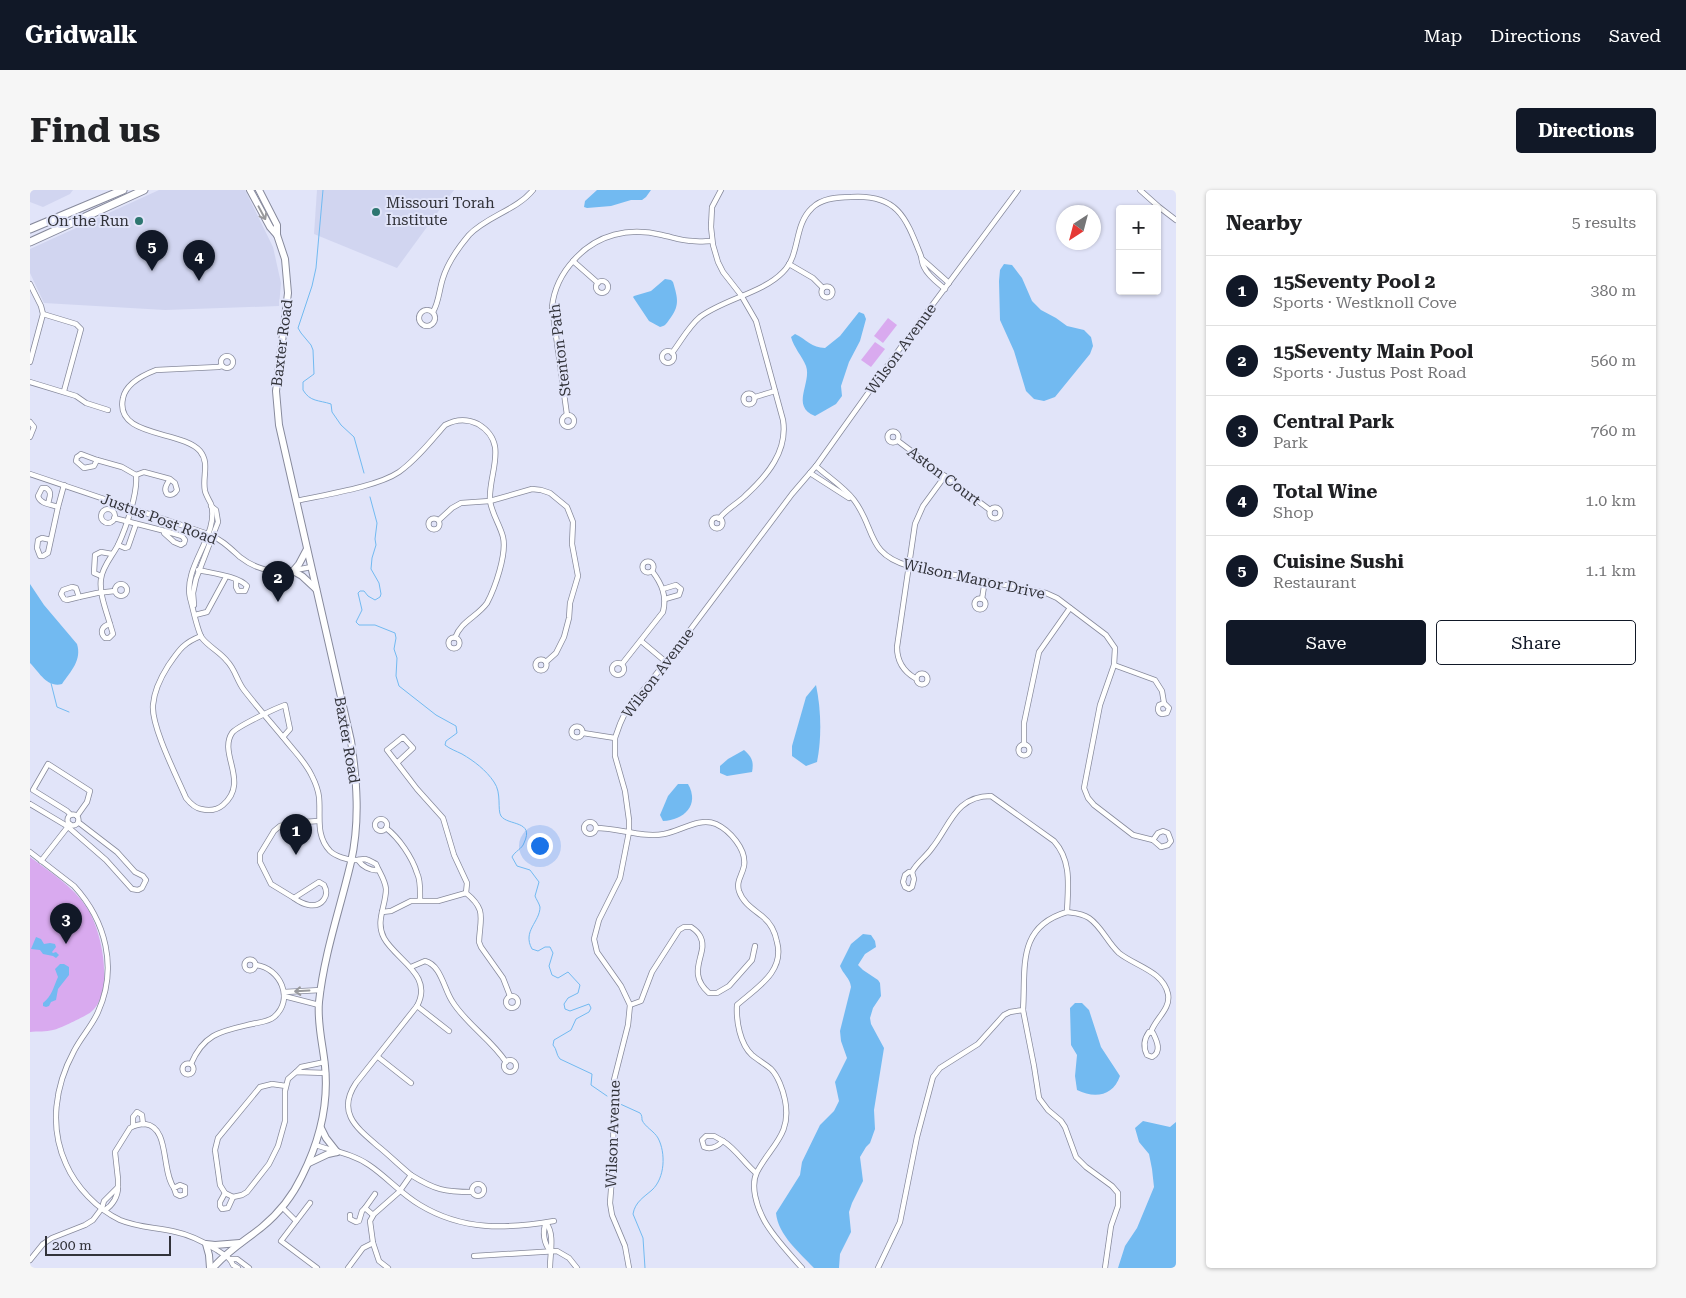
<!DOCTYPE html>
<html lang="en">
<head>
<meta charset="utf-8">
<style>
  :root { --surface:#fff; --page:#f6f6f6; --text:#202124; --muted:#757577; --line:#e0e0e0; --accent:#111827 }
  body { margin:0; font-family:"Roboto Serif",serif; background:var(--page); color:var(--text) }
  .controls { position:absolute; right:15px; top:15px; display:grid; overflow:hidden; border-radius:5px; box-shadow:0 1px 4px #0004 }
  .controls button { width:45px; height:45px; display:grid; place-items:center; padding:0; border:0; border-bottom:1px solid var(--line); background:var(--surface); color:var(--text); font:25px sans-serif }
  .compass { position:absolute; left:1026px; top:15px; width:45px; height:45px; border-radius:50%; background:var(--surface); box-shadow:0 1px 4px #0004; rotate:216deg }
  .scale { position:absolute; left:15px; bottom:12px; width:126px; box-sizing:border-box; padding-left:5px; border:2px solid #32333a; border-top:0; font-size:14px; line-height:18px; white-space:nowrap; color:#32333a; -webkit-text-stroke:4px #e1e4f9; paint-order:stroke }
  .you { position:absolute; left:509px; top:655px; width:18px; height:18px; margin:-12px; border:4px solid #fff; border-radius:50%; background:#1a73e8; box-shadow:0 0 0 8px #1a73e833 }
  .badge { display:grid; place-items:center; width:32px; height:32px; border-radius:50%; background:var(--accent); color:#fff; font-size:16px; font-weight:700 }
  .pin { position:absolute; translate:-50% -41px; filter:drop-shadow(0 1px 2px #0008) }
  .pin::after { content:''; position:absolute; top:26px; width:18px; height:15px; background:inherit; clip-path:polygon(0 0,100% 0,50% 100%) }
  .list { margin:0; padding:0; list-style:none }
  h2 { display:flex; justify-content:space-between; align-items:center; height:65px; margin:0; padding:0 20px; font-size:21px }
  h2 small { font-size:16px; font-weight:400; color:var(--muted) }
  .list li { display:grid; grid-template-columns:32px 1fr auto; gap:15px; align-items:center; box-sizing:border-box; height:70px; padding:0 20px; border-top:1px solid var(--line) }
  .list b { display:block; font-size:19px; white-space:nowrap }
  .list p { margin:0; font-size:16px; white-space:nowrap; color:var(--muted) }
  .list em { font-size:16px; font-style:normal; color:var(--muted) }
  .actions { display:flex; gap:10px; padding:15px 20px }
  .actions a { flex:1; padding:11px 0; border:1px solid var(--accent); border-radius:5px; text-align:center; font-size:18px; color:var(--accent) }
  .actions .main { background:var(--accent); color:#fff }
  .map { position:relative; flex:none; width:1146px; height:1078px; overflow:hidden; border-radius:5px }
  header { display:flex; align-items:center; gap:30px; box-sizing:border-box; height:70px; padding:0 25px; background:var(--accent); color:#fff }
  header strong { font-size:24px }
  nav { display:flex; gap:28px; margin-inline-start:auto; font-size:18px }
  .intro { display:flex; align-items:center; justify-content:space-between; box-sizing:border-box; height:120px; padding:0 30px }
  h1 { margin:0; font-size:35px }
  .button { padding:12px 22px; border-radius:5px; background:var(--accent); color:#fff; font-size:18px; font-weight:700 }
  main { display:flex; gap:30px; padding:0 30px }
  aside { flex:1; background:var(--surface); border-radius:5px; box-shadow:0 1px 4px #0004 }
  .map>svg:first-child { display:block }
  .built { fill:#d1d5f0 }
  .green { fill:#d9aaef }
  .water { fill:#72baf1 }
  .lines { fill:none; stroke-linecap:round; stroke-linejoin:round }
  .stream { stroke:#72baf1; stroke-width:1 }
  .minor-casing { stroke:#878a9c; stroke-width:6 }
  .secondary-casing { stroke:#878a9c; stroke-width:8 }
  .primary-casing { stroke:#878a9c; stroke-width:9 }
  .minor { stroke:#fff; stroke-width:4.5 }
  .secondary { stroke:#fff; stroke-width:6 }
  .primary { stroke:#fff; stroke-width:7 }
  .oneway { stroke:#98999c }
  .poi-dot { fill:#2d7670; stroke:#e1e4f9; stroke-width:2 }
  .labels { text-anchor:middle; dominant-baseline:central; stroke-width:4; stroke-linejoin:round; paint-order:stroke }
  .poi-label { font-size:15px; fill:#32333a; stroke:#e1e4f9; text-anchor:start }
  .street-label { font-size:15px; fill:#32333a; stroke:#e1e4f9 }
</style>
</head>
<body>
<header>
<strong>Gridwalk</strong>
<nav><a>Map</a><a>Directions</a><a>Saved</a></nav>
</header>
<div class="intro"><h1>Find us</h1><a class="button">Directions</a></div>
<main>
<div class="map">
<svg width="1146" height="1078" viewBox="0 0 1146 1078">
  <rect width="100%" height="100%" fill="#e1e4f9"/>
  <g class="built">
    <polygon points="0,0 43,0 40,4 13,17 0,12"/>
    <polygon points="129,0 215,0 243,57 251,93 249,116 135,120 14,113 0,83 0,59"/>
    <polygon points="287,0 424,0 367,78 284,44"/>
  </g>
  <g class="green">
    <polygon points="858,128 867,135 853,153 844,146"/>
    <polygon points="845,152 855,159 841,177 831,170"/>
    <path d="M0,667c20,15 43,29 57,51 15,22 28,85 4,104 -5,4 -32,17 -38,18 -7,2 -16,1 -23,2z"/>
  </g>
  <g class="water">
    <polygon points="567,0 621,0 616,7 612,10 601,10 581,16 557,18 554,17 555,11"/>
    <polygon points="974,74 982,75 992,88 1002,111 1011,120 1026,128 1037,136 1054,140 1061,147 1063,156 1060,164 1025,207 1014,211 1004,209 996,201 984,161 970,130 969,91 970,80"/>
    <path d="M635,89l6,1 2,2c5,17 7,24 -4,38 -3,4 -4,6 -9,7l-11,-6 -16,-24 1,-1 17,-5z"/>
    <path d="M829,122l5,2 2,5 -6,22 -11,21 -8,24 1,10 -6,8 -21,12c-25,-10 -3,-33 -9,-50 -4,-10 -12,-18 -15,-29l4,-3c11,5 17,14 30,14l15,-12z"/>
    <path d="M0,394l14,21 33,39c5,16 -6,27 -15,40 -15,4 -23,-12 -32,-21z"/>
    <path d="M786,495c5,24 6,52 1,77l-11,4 -14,-10v-10l14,-49z"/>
    <path d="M714,560c8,7 10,12 8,22l-25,4 -7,-3v-7l8,-7z"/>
    <path d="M648,594h10c12,21 -4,36 -25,37l-3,-6 8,-19z"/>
    <path d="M833,744l8,1 4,6 1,6 -11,7 -7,11 5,5 15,10 2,3 1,13 -8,12 -3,10 1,6 13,24 -10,62 1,19 -5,14 -4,4 -6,10 3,24 -11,22 -3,9 2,20 -11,22 -1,14h-25c-14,-15 -36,-33 -38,-55l24,-38 2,-13 18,-37 14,-14 5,-10 -4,-19 12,-24 -6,-17 -1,-10 11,-44c-1,-9 -8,-13 -11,-21l11,-22z"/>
    <polygon points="6,747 11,749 14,754 20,753 25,754 26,757 22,762 23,763 26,762 29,765 26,768 23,766 13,764 10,760 1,759"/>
    <path d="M30,774h4l5,3v8l-11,14 -2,11 -5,2 -2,4 -3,1 -3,-1v-3c9,-7 10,-15 15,-26l-3,-8z"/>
    <path d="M1045,813h7l7,7 12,37 19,29c-7,20 -25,23 -43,14l-2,-14 2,-21 -6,-10 -1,-37z"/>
    <polygon points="1113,931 1140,937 1146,932 1146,1078 1088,1078 1095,1056 1107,1038 1124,997 1122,979 1119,964 1109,952 1105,938"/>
  </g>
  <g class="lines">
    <g class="stream">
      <path d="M293,0l-7,78 -4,18 -14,42 3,5 10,12 2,5 1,24 -11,8v8c7,12 16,10 28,14l1,8 9,13 13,12 10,36"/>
      <path d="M340,307l7,26 -2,16 1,6 -4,13 -1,11 8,14 2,11 -1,3 -5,3 -7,-4 -4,-5h-4l-2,2 4,17 -6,12 3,3h16l20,8 1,5 -2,11 3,9 -1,18 3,10 37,29 20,11 1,7 -11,8 -1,4c5,4 11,6 17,9 12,7 24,16 32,28 8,11 3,28 7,34 7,10 34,4 23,27 -2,6 -9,8 -12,14l5,9 13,4 9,12 -4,14c1,3 4,7 5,11 0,15 -18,24 -8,42l6,2 7,-4h5l3,6 -4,13 3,9 6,3 10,-6 12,13 -2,8 -10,5 -4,6 1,5 5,2 19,-7 2,4 -2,4 -13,7 -5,11 -17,10 -1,5c4,4 3,10 7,14l32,15 -1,11 16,11"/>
      <polyline points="21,493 27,517 39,522"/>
      <path d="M588,913l22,10c2,2 2,5 2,7 3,7 12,11 16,18 8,15 7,40 -6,52 -8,7 -17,12 -19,24l10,24 2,30"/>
    </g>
    <defs>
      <g id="minor">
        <polyline points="1110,0 1129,17 1146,30"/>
        <polyline points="892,69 919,93"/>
        <polyline points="543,71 568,93"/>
        <polyline points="759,74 783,88 793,98"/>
        <circle cx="572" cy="97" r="6"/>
        <polyline points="0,94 11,116 13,124 0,172"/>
        <circle cx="797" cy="102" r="5.5"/>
        <circle cx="397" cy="128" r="8"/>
        <path d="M403,122c6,-10 6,-22 10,-34 5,-16 15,-30 26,-43 18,-19 48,-25 64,-45"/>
        <polyline points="13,124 46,134 51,139 34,201"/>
        <circle cx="638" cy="167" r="6"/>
        <path d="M642,163c9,-12 17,-27 28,-36 24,-18 63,-24 83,-45 18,-18 10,-46 29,-64 10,-10 26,-11 39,-11 47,-3 55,21 70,59 1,4 1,8 3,11 4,9 14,16 21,22"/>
        <circle cx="197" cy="172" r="6"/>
        <path d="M192,176l-4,1 -62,3c-13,5 -30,13 -33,28 -9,40 59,32 77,53 10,12 2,26 5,40 1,4 4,9 6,13 9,31 -28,61 -21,94 3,10 7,32 12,40 7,9 18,14 25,23 8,8 10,20 17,29 14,18 29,35 43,52 9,11 19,21 25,34 3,6 6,13 7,21 2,19 -4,38 11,54 5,5 17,9 24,9 4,0 8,-1 11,-1 4,1 7,3 11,5 3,8 9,15 10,25 0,17 -11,32 -2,49 12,22 50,37 33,68l-61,77c-20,30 1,45 23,64 11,9 21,19 32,28l-12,17 -25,22 -4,7 3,22 6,18 9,7"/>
        <polyline points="0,192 46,206 56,213 78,220"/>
        <circle cx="719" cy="209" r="5.5"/>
        <polyline points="725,207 745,201"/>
        <path d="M537,225l-15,-108c2,-19 9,-33 22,-47 23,-26 55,-33 88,-25 10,2 20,6 31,6 6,1 13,0 19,0"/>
        <circle cx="538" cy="231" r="6"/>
        <polyline points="0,232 4,237 0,247"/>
        <circle cx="863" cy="247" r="5.5"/>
        <polyline points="868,251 960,320"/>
        <polygon points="50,265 51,264 67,270 64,276 54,278 46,271 47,267"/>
        <path d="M67,270l25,7 14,8 8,-3 26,7 5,4 2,7c-2,4 -6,6 -10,4 -4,-5 0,-10 3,-15"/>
        <path d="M786,276c12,11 28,21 38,34 22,29 12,54 55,66l137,27 11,5 49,37 9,13 -1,17 -14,40 -16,83 4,10 6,7 39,30 20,5"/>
        <polyline points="780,283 819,308"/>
        <path d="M0,284l178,60c13,5 22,14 32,23 23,18 44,16 71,10"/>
        <path d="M266,311c27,-6 81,-14 103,-29 17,-12 32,-31 46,-47 11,-6 21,-7 33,-1 32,19 10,49 12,77 2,13 10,24 13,36 4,17 -8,51 -16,66 -10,14 -26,18 -32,35"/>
        <path d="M18,314c1,-6 5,-12 -2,-16h-4l-4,8c2,8 12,8 20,11"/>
        <circle cx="965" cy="323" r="5.5"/>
        <circle cx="78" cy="326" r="7"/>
        <circle cx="687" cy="333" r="5.5"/>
        <polyline points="84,328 135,341"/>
        <circle cx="404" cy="334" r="5.5"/>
        <path d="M689,329c7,-10 18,-15 26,-23 22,-20 43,-45 38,-76l-27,-99 -15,-26 -18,-23 -5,-10 -5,-17 -2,-18 1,-20 9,-17"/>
        <polyline points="409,330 422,318 431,313 460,311 502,299 511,300 520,303 537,317 543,332 542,354 548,386 540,413 539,428 534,447 526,463 516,472"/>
        <polygon points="135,341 152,346 155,350 154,353 151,355 144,352 134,343"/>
        <polyline points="21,350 12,348 8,350 7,358 10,366 13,366 18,363 28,317 34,295"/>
        <polyline points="88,355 95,358 98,357 106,334"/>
        <circle cx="618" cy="377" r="5.5"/>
        <path d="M168,380c13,3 40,6 49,16l-2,5h-7l-2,-4v-7"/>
        <polyline points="71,386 64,383 65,365 71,362 82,364"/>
        <circle cx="91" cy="400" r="6"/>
        <polygon points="42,397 46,398 49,407 37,410 34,409 31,404 33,400"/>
        <polyline points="633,399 646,395 651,399 649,405 635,409"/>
        <polyline points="49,407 67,403 85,401"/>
        <circle cx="950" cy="414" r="5.5"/>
        <polyline points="952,409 955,390"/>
        <polyline points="164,415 163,403 166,389 188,332 186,320 181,316"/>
        <polyline points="165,425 177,422 196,387"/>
        <path d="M80,434c-4,-14 -11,-31 -9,-45 1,-12 12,-24 17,-34 8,-17 20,-52 18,-70"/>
        <path d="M80,434l3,10 -4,4h-4c-6,-6 -3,-12 5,-14z"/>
        <path d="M171,446c-18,7 -22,14 -33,30 -7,11 -14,26 -15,39 -2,21 24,72 33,93 4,5 9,10 15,11 8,2 16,1 22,-4 27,-23 -5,-51 9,-72 4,-6 44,-25 53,-28l5,24 -7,8"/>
        <circle cx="424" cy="453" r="5.5"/>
        <polyline points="611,451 636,472"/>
        <circle cx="511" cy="475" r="5.5"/>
        <circle cx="588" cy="479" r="6"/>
        <path d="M592,474l41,-52c4,-16 -1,-28 -11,-41"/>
        <path d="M1084,475l41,15 7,11 2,12 5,5 -2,5 -5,1c-4,-1 -5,-5 -3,-9l5,-2"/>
        <circle cx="892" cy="489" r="5.5"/>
        <path d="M885,488c-12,-7 -18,-17 -18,-31l18,-123 8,-18 22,-30"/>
        <circle cx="547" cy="542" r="5.5"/>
        <polyline points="553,543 585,548"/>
        <polyline points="994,554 994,533 1009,462 1040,418"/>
        <circle cx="994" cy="560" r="5.5"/>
        <path d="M367,573l16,-15 -10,-11 -16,13 30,39 26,29 11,37 13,28 -1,10c21,17 14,25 13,49l2,5 22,31 7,18"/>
        <polyline points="0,614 37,636 76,670 102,699 108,700 112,698 116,690 113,686 105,682 87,662 48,632"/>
        <circle cx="43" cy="630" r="5.5"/>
        <polyline points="41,625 37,621 3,600 18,574 60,601 57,612 47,626"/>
        <circle cx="351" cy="635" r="6"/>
        <circle cx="560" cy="638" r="6"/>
        <path d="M356,638c13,10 26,29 31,45 4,8 3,18 3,27"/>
        <path d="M566,638c23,0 46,10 68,6 17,-3 35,-17 52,-10 13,6 31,25 28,42 -2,10 -8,15 -5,25 4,12 14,18 23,25 9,7 13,15 15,26 8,30 -21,46 -40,63 -1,16 3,39 15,50 6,5 13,9 19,14 7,7 12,21 14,31 7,35 -14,45 -28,72 -7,14 0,35 7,48 9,17 25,33 38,48"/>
        <polygon points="1133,641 1138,643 1141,651 1138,655 1131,657 1123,650 1128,643"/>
        <path d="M0,662l44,34c32,35 44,82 24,126 -6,14 -17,25 -24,39 -19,35 -25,76 -8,113 10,23 31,45 54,56 19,8 37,7 56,12 15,3 28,10 41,18 7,5 13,7 16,15l5,3"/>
        <path d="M328,670c4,6 12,11 20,10"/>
        <polyline points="11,671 40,634"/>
        <polygon points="879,682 882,682 884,689 882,697 879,699 875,697 873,692 875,685"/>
        <path d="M289,692l5,3c6,11 -2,22 -15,20 -6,-1 -11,-4 -15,-7z"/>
        <polyline points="264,708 241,694 230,672 230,664 244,641 250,636 260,633 288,631"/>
        <polyline points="352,722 361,721 381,711 408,711 436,703"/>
        <path d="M1037,722c8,1 15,1 22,6 13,9 18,24 30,35 16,13 44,18 49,41 3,15 -13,25 -17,38"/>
        <circle cx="220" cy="775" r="5.5"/>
        <path d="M381,777l14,-6c16,4 19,28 27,40 14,23 39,38 54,61"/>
        <polyline points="254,802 291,800"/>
        <circle cx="482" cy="812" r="6"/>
        <polyline points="254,806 289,815"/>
        <path d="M600,815l11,-4 11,-29 27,-42 5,-3h7c3,2 7,5 9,9 10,17 -16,35 9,57h8l12,-7 23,-26 3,-14"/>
        <polyline points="387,816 419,841"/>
        <polyline points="993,820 1004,876 1009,908 1018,920 1031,931 1035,937 1046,967 1056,977 1082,996 1088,1003 1088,1016 1081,1036 1075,1078"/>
        <path d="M1119,842l4,1c4,8 9,19 -1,24l-5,-2c-4,-8 -3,-16 2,-23z"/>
        <polyline points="348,867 381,893"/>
        <circle cx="480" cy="876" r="6"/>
        <circle cx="158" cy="879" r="5.5"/>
        <path d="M161,874c13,-31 31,-33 61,-40 8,-2 16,-2 22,-7 21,-18 6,-49 -18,-52"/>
        <polyline points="266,882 271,877 295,872"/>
        <polyline points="256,896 242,894 230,897 188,948 185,960 190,995 195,1003 203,1007 212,1005 217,1002 239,974 248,956 255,931 255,901 258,889 266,882 296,883"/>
        <polyline points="103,936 103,927 107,922 112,925 113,934"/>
        <path d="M676,946h8l9,5c-6,6 -12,9 -19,6l-2,-7z"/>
        <path d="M693,951c13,8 22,23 33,32"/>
        <path d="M285,955c19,6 38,9 54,20 18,12 32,29 51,40 43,26 86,24 134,16"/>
        <path d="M381,985c24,15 34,17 61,17"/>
        <circle cx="448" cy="1000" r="6"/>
        <polygon points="150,995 155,997 155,1004 150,1006 146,1004 144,998"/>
        <path d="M88,997v-8l-3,-27 15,-24c5,-3 9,-4 15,-4 25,3 16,47 29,64"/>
        <polyline points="195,1003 190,1012 190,1016 192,1019 198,1018 203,1007"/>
        <polyline points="280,1013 251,1051 287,1078"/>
        <polyline points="252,1017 266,1031"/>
        <polyline points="335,1018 345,1004"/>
        <polyline points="320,1025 320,1029 326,1032 329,1031 332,1021 335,1018 343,1025"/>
        <path d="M516,1033c9,11 4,30 4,45"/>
        <path d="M516,1033c-4,9 -2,20 4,28"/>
        <polyline points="444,1066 527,1061 539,1068 547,1078"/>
        <polyline points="201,1069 207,1069 219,1078"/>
        <path d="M0,1070l13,-16 9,-6 33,-13 8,-5 9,-12 2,-7 14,-14c0,9 -5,18 -13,23"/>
        <polyline points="318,1078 333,1058 343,1053"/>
        <polyline points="599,1078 595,1056 582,1025 580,1013 583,974 584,890 598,835 600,815 591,796 567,762 564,749 569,730 590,688 599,642 599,630 595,601 585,566 585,548 590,534 595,523 606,509 636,472 762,304 786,276 871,157 988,0"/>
        <path d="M848,1078l22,-46 17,-85 16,-60 7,-9 38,-24 26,-29 6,-3 13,-2c3,-42 -7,-83 44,-98 1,-26 5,-51 -13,-71l-63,-45c-36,0 -41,30 -59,52 -6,9 -15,14 -20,24"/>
      </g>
      <g id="secondary">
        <polyline points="220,0 240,37 247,45"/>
        <polyline points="277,359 269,374 263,381 272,386 286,399"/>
        <polyline points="291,938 296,948 307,962"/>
        <polyline points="279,973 298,964 307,962"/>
        <polyline points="180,1078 179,1065 176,1054 185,1055 210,1053"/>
        <path d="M183,1078c14,-17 33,-28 49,-41 17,-14 31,-32 40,-51 17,-34 27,-71 23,-110 -2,-21 -8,-42 -6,-64 5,-48 21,-93 32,-140 9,-40 6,-81 0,-121l-72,-316 -3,-34 12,-98 -3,-34 -8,-24v-10l-18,-35"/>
      </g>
      <g id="primary">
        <polyline points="0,39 93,0"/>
        <polyline points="0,52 114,0"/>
      </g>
    </defs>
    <use href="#minor" class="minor-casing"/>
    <use href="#secondary" class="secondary-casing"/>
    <use href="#primary" class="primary-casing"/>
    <use href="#minor" class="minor"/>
    <use href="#secondary" class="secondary"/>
    <use href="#primary" class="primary"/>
  </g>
  <defs><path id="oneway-shaft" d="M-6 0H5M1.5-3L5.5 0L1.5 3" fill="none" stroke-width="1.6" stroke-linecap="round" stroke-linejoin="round" transform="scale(1.25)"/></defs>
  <g class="oneway">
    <use href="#oneway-shaft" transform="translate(232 23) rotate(62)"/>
    <use href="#oneway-shaft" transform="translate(272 801) rotate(177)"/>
  </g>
  <g class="poi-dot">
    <circle cx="346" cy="22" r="5"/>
    <circle cx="109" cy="31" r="5"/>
  </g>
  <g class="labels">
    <g class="poi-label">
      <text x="356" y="13">Missouri Torah<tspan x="356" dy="17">Institute</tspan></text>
      <text x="99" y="31" text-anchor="end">On the Run</text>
    </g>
    <g class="street-label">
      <text transform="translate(252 153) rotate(-83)">Baxter Road</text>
      <text transform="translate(871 159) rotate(-54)">Wilson Avenue</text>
      <text transform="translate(530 160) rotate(-97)">Stenton Path</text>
      <text transform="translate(914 286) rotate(37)">Aston Court</text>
      <text transform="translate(129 329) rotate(20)">Justus Post Road</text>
      <text transform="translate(944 389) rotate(12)">Wilson Manor Drive</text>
      <text transform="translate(628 483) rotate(-53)">Wilson Avenue</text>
      <text transform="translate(317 550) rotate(80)">Baxter Road</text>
      <text transform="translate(583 944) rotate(-88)">Wilson Avenue</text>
    </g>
  </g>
</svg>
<div class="controls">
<button>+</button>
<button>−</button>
</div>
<svg class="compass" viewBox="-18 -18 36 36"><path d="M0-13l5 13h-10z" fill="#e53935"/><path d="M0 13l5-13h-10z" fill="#757577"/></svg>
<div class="scale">200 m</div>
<div class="you"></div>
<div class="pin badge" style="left:266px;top:665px">1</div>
<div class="pin badge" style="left:248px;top:412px">2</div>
<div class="pin badge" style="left:36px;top:754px">3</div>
<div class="pin badge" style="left:169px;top:91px">4</div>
<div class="pin badge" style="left:122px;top:81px">5</div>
</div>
<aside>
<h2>Nearby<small>5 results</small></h2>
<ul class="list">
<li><span class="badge">1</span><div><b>15Seventy Pool 2</b><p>Sports · Westknoll Cove</p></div><em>380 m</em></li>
<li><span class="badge">2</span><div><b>15Seventy Main Pool</b><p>Sports · Justus Post Road</p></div><em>560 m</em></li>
<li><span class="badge">3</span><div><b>Central Park</b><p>Park</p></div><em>760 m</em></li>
<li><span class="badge">4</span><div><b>Total Wine</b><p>Shop</p></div><em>1.0 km</em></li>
<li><span class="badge">5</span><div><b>Cuisine Sushi</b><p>Restaurant</p></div><em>1.1 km</em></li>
</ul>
<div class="actions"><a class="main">Save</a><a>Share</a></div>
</aside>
</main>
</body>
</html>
